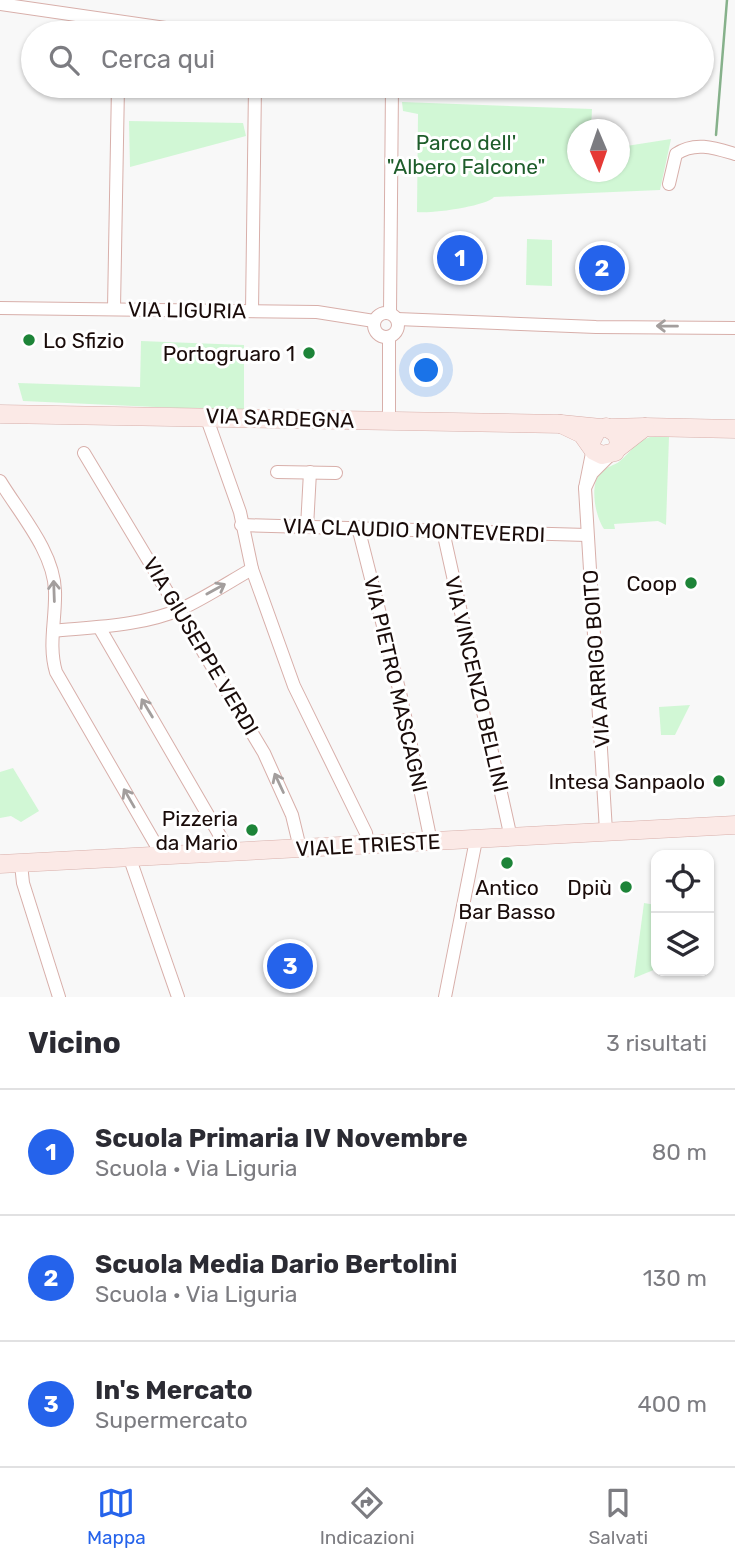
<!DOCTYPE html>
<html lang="it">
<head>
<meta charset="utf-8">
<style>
  :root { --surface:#fff; --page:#f7f7f7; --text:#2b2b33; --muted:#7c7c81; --line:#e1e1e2; --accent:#2563eb }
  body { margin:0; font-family:Rubik,sans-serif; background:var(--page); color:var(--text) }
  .controls { position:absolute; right:21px; bottom:21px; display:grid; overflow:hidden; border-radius:14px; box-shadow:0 2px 5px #0004 }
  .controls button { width:63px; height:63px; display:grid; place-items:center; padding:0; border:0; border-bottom:2px solid var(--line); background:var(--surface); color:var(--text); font:35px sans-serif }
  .compass { position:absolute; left:567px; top:119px; width:63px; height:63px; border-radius:50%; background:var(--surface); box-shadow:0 2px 5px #0004; rotate:178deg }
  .you { position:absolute; left:427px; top:371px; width:24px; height:24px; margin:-18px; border:5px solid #fff; border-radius:50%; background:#1a73e8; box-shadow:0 0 0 10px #1a73e833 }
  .badge { display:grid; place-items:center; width:46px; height:46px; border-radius:50%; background:var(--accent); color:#fff; font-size:23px; font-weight:700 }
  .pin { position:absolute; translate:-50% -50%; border:4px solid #fff; box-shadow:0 2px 7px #0006 }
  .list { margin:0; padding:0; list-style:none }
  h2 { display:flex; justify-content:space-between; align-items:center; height:91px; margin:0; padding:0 28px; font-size:30px }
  h2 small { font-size:23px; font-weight:400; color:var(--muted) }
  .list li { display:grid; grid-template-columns:46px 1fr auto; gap:21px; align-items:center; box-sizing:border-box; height:126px; padding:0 28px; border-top:2px solid var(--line) }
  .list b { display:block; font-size:26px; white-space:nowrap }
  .list p { margin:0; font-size:23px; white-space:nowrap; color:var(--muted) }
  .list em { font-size:23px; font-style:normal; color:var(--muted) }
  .icon { flex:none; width:38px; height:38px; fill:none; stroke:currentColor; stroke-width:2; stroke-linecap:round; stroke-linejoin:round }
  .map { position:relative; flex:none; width:735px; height:997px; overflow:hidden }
  .search { position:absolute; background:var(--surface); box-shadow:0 2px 5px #0004; left:21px; right:21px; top:21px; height:77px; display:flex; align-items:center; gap:18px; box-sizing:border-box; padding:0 24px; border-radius:38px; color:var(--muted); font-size:26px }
  .sheet { height:469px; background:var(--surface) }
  nav { display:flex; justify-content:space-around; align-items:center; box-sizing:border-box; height:98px; border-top:2px solid var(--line); background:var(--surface); font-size:19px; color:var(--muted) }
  nav a { display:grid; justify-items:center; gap:4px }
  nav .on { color:var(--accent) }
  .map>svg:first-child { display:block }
  .green { fill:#d1f7d5 }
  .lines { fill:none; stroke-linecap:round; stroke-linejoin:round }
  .stream { stroke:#86b18b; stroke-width:2.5 }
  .street-casing { stroke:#d8afaa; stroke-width:14 }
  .secondary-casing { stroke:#d8afaa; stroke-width:19 }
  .street { stroke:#fff; stroke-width:12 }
  .secondary { stroke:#fbe9e6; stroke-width:18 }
  .oneway { stroke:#a39e9d }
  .poi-dot { fill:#1d8438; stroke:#fff; stroke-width:2.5 }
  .labels { text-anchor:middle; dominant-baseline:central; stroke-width:6; stroke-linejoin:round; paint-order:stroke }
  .park-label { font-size:21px; fill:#1e5d2b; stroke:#fff }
  .street-label { font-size:21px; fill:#1a0c0a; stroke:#fff }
  .poi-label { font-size:21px; fill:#1a0c0a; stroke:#fff; text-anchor:end }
</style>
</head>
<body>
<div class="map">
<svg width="735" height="997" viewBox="0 0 735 997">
  <rect width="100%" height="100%" fill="#f8f8f8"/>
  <g class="green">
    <path d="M402,102l190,7 -1,20 -13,1v42h42v-25l51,-8 -11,51 -166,7c-7,9 -63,17 -77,15l1,-98 -15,-3z"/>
    <polygon points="129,121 243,123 246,136 130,167"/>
    <polygon points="527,239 552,240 552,286 526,285"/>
    <polygon points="141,341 244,345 244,411 23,401 18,383 140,387"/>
    <path d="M650,437h19l-3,88 -8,-4 -44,3 1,5h-11c-9,-13 -15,-45 -3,-57 6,-6 13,-6 19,-11 12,-10 15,-19 30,-24z"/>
    <polygon points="690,705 675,735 661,735 659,707"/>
    <polygon points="13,768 39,811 21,822 11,816 0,818 0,772"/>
    <polygon points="644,903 656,905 656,969 634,978"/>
  </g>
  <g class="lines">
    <polyline class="stream" points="716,135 727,0"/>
    <defs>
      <g id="street">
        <polyline points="0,4 200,33"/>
        <path d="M669,184l7,-30c19,-13 39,-6 59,0"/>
        <polyline points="0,308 317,312 374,321"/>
        <polyline points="114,308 118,86"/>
        <polyline points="252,311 255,86"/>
        <circle cx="386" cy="325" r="12"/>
        <polyline points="390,313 392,86"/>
        <polyline points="397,319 596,327 735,328"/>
        <polyline points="206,416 240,512 252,569 294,686 366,833 368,845"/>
        <polyline points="389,421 389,337"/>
        <polyline points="593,448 585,488 592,473 611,454"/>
        <polyline points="84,453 264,753 292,815 300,848"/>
        <polyline points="277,472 336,473"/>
        <path d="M0,481c20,33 54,71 55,110 1,28 -7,54 1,81l107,185"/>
        <polyline points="585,488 606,831"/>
        <polyline points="241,525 587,535"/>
        <polyline points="307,527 310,472"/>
        <polyline points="358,527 401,697 431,842"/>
        <polyline points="443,531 511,838"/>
        <polyline points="99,627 230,853"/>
        <path d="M53,631c41,-4 89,-5 128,-22 24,-11 48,-27 71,-40"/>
        <polyline points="130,859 178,997"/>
        <polyline points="21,864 23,883 59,997"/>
        <polyline points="445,997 476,840"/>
      </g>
      <g id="secondary">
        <polyline points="0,414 561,424"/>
        <polyline points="645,427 735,429"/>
        <polyline points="610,428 645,427 618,448"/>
        <polyline points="591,442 597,430 606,427 617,434 619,444 615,452 602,455 594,451 582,434 561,424 601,428"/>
        <polyline points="0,864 735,825"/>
      </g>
    </defs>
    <use href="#street" class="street-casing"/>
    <use href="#secondary" class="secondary-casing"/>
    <use href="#street" class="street"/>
    <use href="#secondary" class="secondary"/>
  </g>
  <defs><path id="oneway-shaft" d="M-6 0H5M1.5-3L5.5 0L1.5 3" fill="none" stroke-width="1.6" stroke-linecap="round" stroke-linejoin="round" transform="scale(1.75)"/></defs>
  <g class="oneway">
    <use href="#oneway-shaft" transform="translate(667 326) rotate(-179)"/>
    <use href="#oneway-shaft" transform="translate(216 589) rotate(-29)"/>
    <use href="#oneway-shaft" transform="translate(54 591) rotate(-92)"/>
    <use href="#oneway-shaft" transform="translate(147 708) rotate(-121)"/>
    <use href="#oneway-shaft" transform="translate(279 783) rotate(-115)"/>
    <use href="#oneway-shaft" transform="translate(129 798) rotate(-120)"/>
  </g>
  <g class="poi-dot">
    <circle cx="29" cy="340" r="7"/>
    <circle cx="309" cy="353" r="7"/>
    <circle cx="691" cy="583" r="7"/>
    <circle cx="719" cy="781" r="7"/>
    <circle cx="252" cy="830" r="7"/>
    <circle cx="507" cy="863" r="7"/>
    <circle cx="626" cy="887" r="7"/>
  </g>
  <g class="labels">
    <g class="park-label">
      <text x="466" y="142">Parco dell'<tspan x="466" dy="24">"Albero Falcone"</tspan></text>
    </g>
    <g class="street-label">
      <text transform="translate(187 310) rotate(1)">VIA LIGURIA</text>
      <text transform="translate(280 418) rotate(2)">VIA SARDEGNA</text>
      <text transform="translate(414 530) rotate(2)">VIA CLAUDIO MONTEVERDI</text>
      <text transform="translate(201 646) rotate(59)">VIA GIUSEPPE VERDI</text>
      <text transform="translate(596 659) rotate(-94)">VIA ARRIGO BOITO</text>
      <text transform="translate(396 684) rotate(77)">VIA PIETRO MASCAGNI</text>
      <text transform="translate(477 684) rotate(77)">VIA VINCENZO BELLINI</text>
      <text transform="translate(368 845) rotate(-3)">VIALE TRIESTE</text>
    </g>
    <g class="poi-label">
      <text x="43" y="340" text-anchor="start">Lo Sfizio</text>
      <text x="295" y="353">Portogruaro 1</text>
      <text x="677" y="583">Coop</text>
      <text x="705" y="781">Intesa Sanpaolo</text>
      <text x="238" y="818">Pizzeria<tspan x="238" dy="24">da Mario</tspan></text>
      <text x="507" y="887" text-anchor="middle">Antico<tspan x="507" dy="24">Bar Basso</tspan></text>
      <text x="612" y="887">Dpiù</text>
    </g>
  </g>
</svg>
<div class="controls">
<button><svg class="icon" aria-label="locate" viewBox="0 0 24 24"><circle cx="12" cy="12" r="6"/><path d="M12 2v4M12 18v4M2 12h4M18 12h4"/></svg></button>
<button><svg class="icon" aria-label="layers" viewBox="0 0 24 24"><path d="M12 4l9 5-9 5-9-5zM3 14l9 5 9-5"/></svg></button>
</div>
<svg class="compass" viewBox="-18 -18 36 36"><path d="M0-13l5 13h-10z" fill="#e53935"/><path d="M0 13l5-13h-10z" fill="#7c7c81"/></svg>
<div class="you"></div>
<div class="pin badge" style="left:460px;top:258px">1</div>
<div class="pin badge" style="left:602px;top:268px">2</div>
<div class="pin badge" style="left:290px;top:966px">3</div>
<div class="search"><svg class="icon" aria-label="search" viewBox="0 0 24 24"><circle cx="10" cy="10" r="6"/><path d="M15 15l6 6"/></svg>Cerca qui</div>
</div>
<section class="sheet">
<h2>Vicino<small>3 risultati</small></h2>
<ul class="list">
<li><span class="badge">1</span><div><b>Scuola Primaria IV Novembre</b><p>Scuola · Via Liguria</p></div><em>80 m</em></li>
<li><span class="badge">2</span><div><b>Scuola Media Dario Bertolini</b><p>Scuola · Via Liguria</p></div><em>130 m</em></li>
<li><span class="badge">3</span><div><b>In's Mercato</b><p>Supermercato</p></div><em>400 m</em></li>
</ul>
</section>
<nav>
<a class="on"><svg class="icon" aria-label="map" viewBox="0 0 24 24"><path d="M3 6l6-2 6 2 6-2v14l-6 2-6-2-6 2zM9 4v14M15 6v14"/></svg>Mappa</a>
<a><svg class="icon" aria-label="directions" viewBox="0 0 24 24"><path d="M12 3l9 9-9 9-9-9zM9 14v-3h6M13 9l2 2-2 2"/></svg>Indicazioni</a>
<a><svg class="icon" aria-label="saved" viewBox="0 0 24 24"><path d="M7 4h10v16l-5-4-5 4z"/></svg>Salvati</a>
</nav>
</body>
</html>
